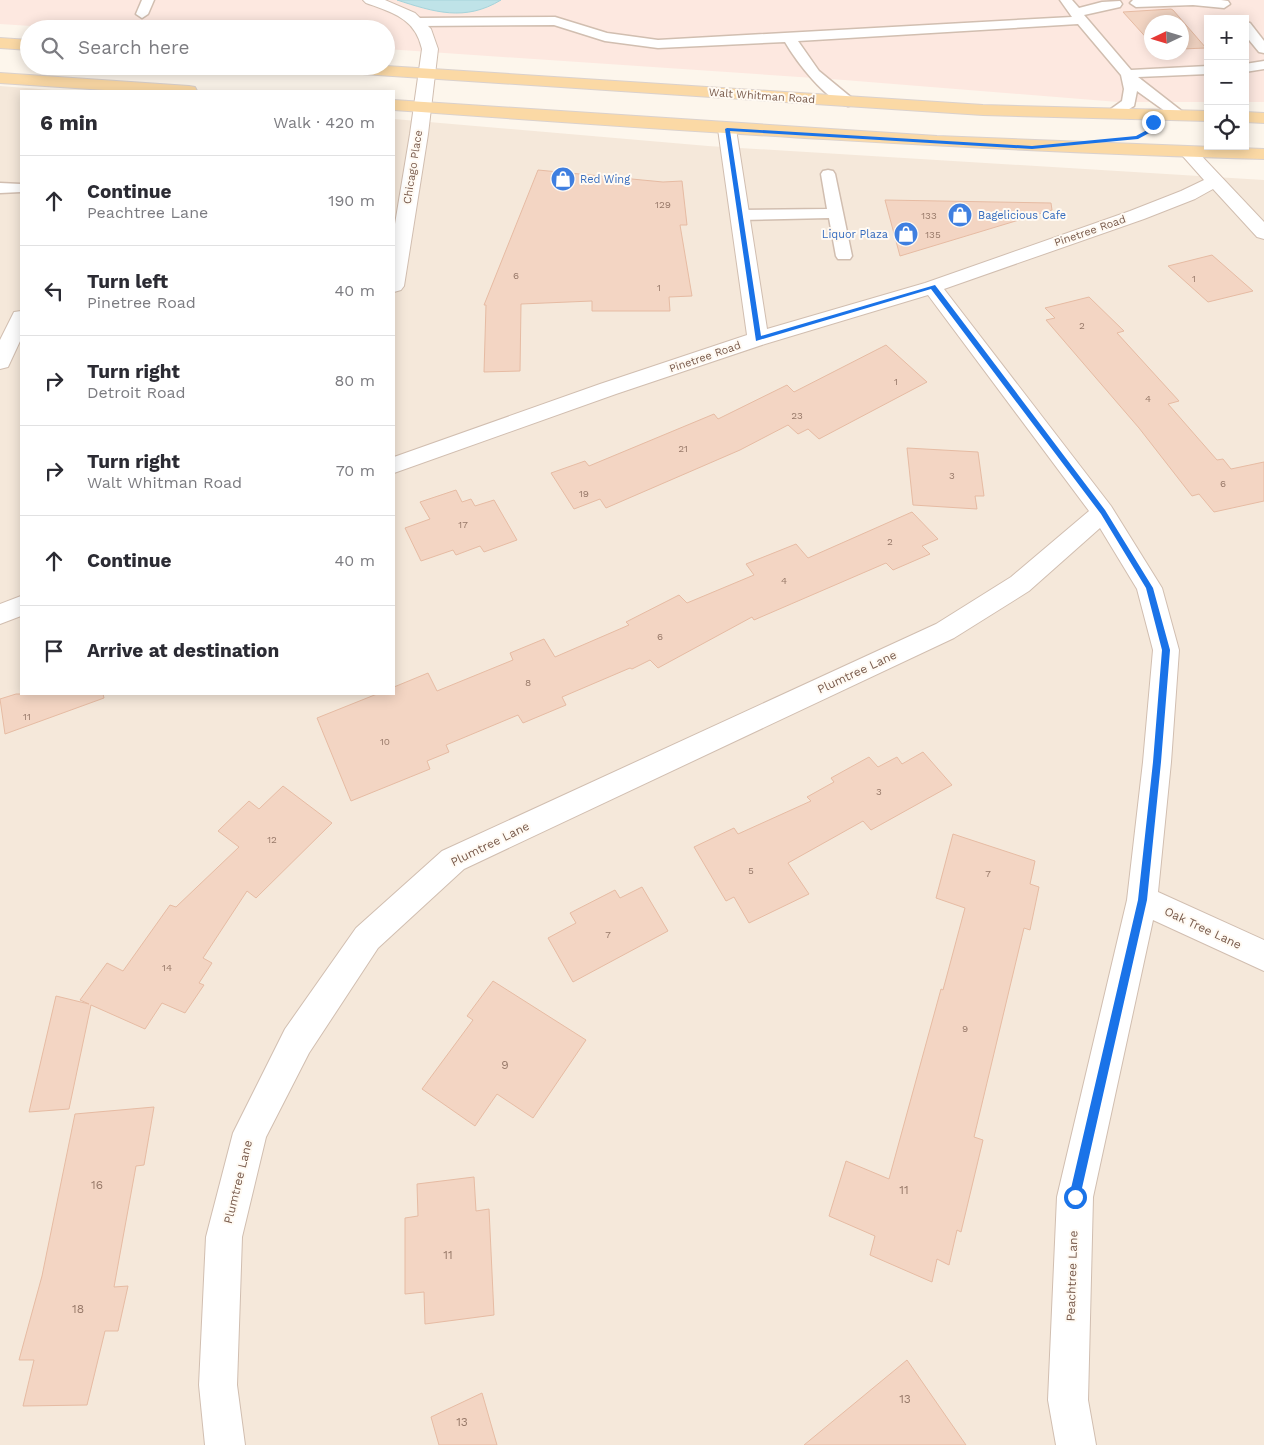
<!DOCTYPE html>
<html lang="en">
<head>
<meta charset="utf-8">
<style>
  :root { --surface:#fff; --page:#f2f2f3; --text:#2b2b33; --muted:#7c7c81; --line:#e1e1e2 }
  body { margin:0; font-family:"Work Sans",sans-serif; background:var(--page); color:var(--text) }
  .controls { position:absolute; right:15px; top:15px; display:grid; overflow:hidden; border-radius:0px; box-shadow:0 2px 12px #0003 }
  .controls button { width:45px; height:45px; display:grid; place-items:center; padding:0; border:0; border-bottom:1px solid var(--line); background:var(--surface); color:var(--text); font:25px sans-serif }
  .compass { position:absolute; left:1144px; top:15px; width:45px; height:45px; border-radius:50%; background:var(--surface); box-shadow:0 2px 12px #0003; rotate:266deg }
  .stop { position:absolute; width:15px; height:15px; margin:-11px; border:4px solid #1a73e8; border-radius:50%; background:#fff }
  .stop.end { background:#1a73e8; border-color:#fff; box-shadow:0 1px 5px #0008 }
  .list { margin:0; padding:0; list-style:none }
  h2 { display:flex; justify-content:space-between; align-items:center; height:65px; margin:0; padding:0 20px; font-size:21px }
  h2 small { font-size:16px; font-weight:400; color:var(--muted) }
  .list li { display:grid; grid-template-columns:32px 1fr auto; gap:15px; align-items:center; box-sizing:border-box; height:90px; padding:0 20px; border-top:1px solid var(--line) }
  .list b { display:block; font-size:19px; white-space:nowrap }
  .list p { margin:0; font-size:16px; white-space:nowrap; color:var(--muted) }
  .list em { font-size:16px; font-style:normal; color:var(--muted) }
  .icon { flex:none; width:28px; height:28px; fill:none; stroke:currentColor; stroke-width:2; stroke-linecap:round; stroke-linejoin:round }
  .map { position:relative; flex:none; width:1264px; height:1445px; overflow:hidden }
  .search { position:absolute; background:var(--surface); box-shadow:0 2px 12px #0003; left:20px; top:20px; width:375px; height:55px; display:flex; align-items:center; gap:12px; box-sizing:border-box; padding:0 18px; border-radius:28px; color:var(--muted); font-size:19px }
  .panel { position:absolute; background:var(--surface); box-shadow:0 2px 12px #0003; left:20px; top:90px; width:375px; height:605px; border-radius:0px }
  .map>svg:first-child { display:block }
  .residential { fill:#f5e8da }
  .commercial { fill:#fde8e0; fill-rule:evenodd }
  .water { fill:#bfe3e8; stroke:#a5d3da }
  .building { fill:#f3d5c3; stroke:#e6bba3 }
  .lines { fill:none; stroke-linecap:round; stroke-linejoin:round }
  .lane-casing { stroke:#d1beb0; stroke-width:3 }
  .street-casing { stroke:#d1beb0; stroke-width:2 }
  .primary-casing { stroke:#dad1cd; stroke-width:2 }
  .lane { fill:#fff; fill-rule:evenodd }
  .street { fill:#fff; fill-rule:evenodd }
  .primary { fill:#fbd9a5; fill-rule:evenodd }
  .route { fill:#1a73e8 }
  .labels { text-anchor:middle; dominant-baseline:central; stroke-width:4; stroke-linejoin:round; paint-order:stroke }
  .number-label { font-size:10px; fill:#987a6a }
  .far-street-label { font-size:11px; fill:#7a5c4d; stroke:#fffaf3 }
  .far-shop-label { font-size:11px; fill:#366cbe; stroke:#fffaf3; text-anchor:start }
  .street-label { font-size:12px; fill:#7a5c4d; stroke:#fffaf3 }
  .near-number-label { font-size:12px; fill:#987a6a }
</style>
</head>
<body>
<div class="map">
<svg width="1264" height="1445" viewBox="0 0 1264 1445">
  <rect width="100%" height="100%" fill="#fdf6ec"/>
  <polygon class="residential" points="0,86 65,91 21,91 21,694 394,694 394,119 708,146 1264,180 1264,1445 0,1445"/>
  <path class="commercial" d="M0,0h1264v102h-19v-83h-37v83h-90l-274,-22 -458,-31v-20h-309l-77,-5zM1152,22h30v30h-30z"/>
  <path class="water" d="M397,0h104c-36,22 -67,12 -104,0z"/>
  <g class="building">
    <polygon points="1171,9 1173,10 1206,48 1182,49 1182,22 1152,22 1152,44 1123,12"/>
    <polygon points="538,170 663,182 682,181 687,225 680,225 692,296 669,297 670,311 592,311 592,301 521,304 520,371 484,372 486,305 484,305"/>
    <polygon points="885,200 1051,203 1052,210 900,256"/>
    <polygon points="1212,255 1253,291 1208,302 1168,266"/>
    <polygon points="1089,297 1124,331 1117,333 1179,401 1168,404 1217,460 1223,459 1231,469 1264,462 1264,501 1214,512 1199,494 1192,496 1139,428 1046,320 1055,318 1045,308"/>
    <polygon points="886,345 927,382 819,439 808,429 798,434 788,425 740,450 606,508 600,499 574,509 551,473 585,461 589,466 714,414 718,419 787,385 794,392"/>
    <polygon points="907,448 978,452 984,496 975,496 977,509 913,505"/>
    <polygon points="456,490 462,502 471,499 475,506 494,500 517,540 484,552 480,546 456,555 453,550 421,561 405,528 430,519 420,502"/>
    <polygon points="912,512 938,539 922,546 930,554 893,570 886,563 754,620 752,617 658,668 650,660 632,669 630,668 562,697 566,705 523,723 518,715 446,745 449,752 427,761 430,769 351,801 317,718 377,694 394,694 394,687 428,673 437,691 513,660 510,653 544,639 555,657 629,625 626,622 679,595 687,603 754,575 746,564 796,544 808,558"/>
    <polygon points="16,694 103,694 104,698 5,734 0,699"/>
    <polygon points="923,752 952,785 871,830 863,821 788,863 809,894 749,923 734,897 726,901 694,847 734,828 738,834 811,801 807,797 834,782 831,778 869,757 878,767 897,757 902,764"/>
    <polygon points="283,786 332,823 256,898 247,891 203,958 212,963 199,983 204,985 185,1013 162,1003 145,1029 91,1005 69,1109 29,1112 56,996 89,1004 80,1000 107,963 123,971 170,905 176,907 239,847 218,831 249,801 259,809"/>
    <polygon points="953,834 1035,861 1030,884 1039,887 1030,930 1024,928 974,1137 983,1140 961,1232 957,1230 949,1265 937,1259 932,1282 870,1255 875,1236 829,1216 846,1161 889,1179 941,989 943,990 965,908 936,898"/>
    <polygon points="642,887 668,931 573,982 548,938 576,923 570,913 615,890 620,898"/>
    <polygon points="493,981 586,1040 533,1118 497,1094 475,1126 422,1089 473,1020 467,1016"/>
    <polygon points="154,1107 144,1165 136,1166 114,1287 128,1286 118,1331 105,1331 87,1405 23,1406 34,1360 19,1360 42,1276 75,1114"/>
    <polygon points="474,1177 476,1211 489,1209 494,1315 425,1324 424,1292 405,1294 405,1218 418,1216 417,1184"/>
    <polygon points="907,1360 966,1445 804,1445"/>
    <polygon points="482,1393 497,1445 439,1445 431,1417"/>
  </g>
  <g class="lines">
    <defs>
      <g id="lane">
        <polygon points="142,0 154,0 148,14 142,18 136,14"/>
        <path d="M1060,0h12l7,8 23,-6 18,-1 2,3 -2,3 -36,8 47,55 77,-4v8l-70,3 50,39 -2,3h-10l-39,-28 -3,15 -18,11h-10l-2,-3 18,-13 2,-12 -3,-14 -43,-51 -280,17 21,30 34,28 2,3 -2,3 -5,1c-22,-5 -52,-45 -63,-64l-127,6 -53,-7 -51,-16 -135,1 -6,-4 6,-4 136,-1 52,16 51,7 414,-23z"/>
        <polygon points="1133,0 1221,0 1228,1 1230,4 1224,8 1193,5 1136,7 1130,3"/>
        <polygon points="1245,22 1250,23 1264,41 1264,53 1259,52 1245,35"/>
        <polygon points="1264,61 1264,69 1245,72 1245,64"/>
        <polygon points="828,170 833,171 835,174 852,256 850,259 838,259 836,256 829,218 740,220 735,218 732,215 735,212 740,210 827,209 821,174 823,171"/>
        <polygon points="0,183 21,184 21,192 0,193"/>
      </g>
      <g id="street">
        <path d="M363,0h22l30,13 16,16 7,20 -10,85 -24,152 -3,4 -7,2v-62l16,-96 12,-85c-7,-31 -29,-36 -56,-46z"/>
        <polygon points="727,124 733,125 736,129 767,329 925,283 1130,211 1181,191 1204,180 1180,153 1183,149 1189,148 1195,149 1264,222 1264,239 1257,237 1213,189 1195,199 1144,219 944,289 1111,506 1162,588 1179,650 1171,762 1158,892 1264,940 1264,971 1153,920 1093,1197 1088,1400 1096,1445 1056,1445 1048,1400 1057,1197 1127,900 1143,762 1153,650 1137,589 1100,528 1029,591 954,638 464,869 378,948 309,1053 266,1137 242,1237 237,1385 245,1445 205,1445 199,1385 206,1237 233,1133 285,1029 356,928 442,851 936,624 1011,577 1089,511 928,295 765,344 616,394 394,473 394,457 600,384 747,335 718,129 721,125"/>
        <polygon points="21,311 21,339 8,367 0,369 0,340 14,312"/>
        <polygon points="21,596 21,616 0,624 0,604"/>
      </g>
      <g id="primary">
        <polygon points="0,38 29,40 29,50 0,48"/>
        <polygon points="309,66 386,66 983,105 1208,111 1208,121 983,115 317,71 311,69"/>
        <polygon points="0,73 189,86 195,87 197,91 120,91 0,83"/>
        <path d="M394,100l543,36 327,13v10c-291,-8 -580,-28 -870,-49z"/>
        <polygon points="1245,112 1264,113 1264,123 1245,122"/>
      </g>
    </defs>
    <use href="#lane" class="lane-casing"/>
    <use href="#street" class="street-casing"/>
    <use href="#primary" class="primary-casing"/>
    <use href="#lane" class="lane"/>
    <use href="#street" class="street"/>
    <use href="#primary" class="primary"/>
  </g>
  <polygon class="route" points="1151,120 1156,122 1151,132 1138,139 1032,149 730,131 761,336 935,285 1105,510 1153,588 1170,650 1161,762 1147,900 1080,1197 1078,1201 1075,1202 1071,1201 1069,1197 1138,900 1153,762 1162,650 1146,588 1101,514 931,289 756,341 725,129 727,128 1032,146 1136,136 1147,130"/>
  <defs>
    <symbol id="shop-disc" viewBox="-11 -11 22 22"><circle r="9.5" fill="#3f7fe0" stroke="#fffaf3"/><path d="M-5-2.5h2.3a2.7 3.5 0 0 1 5.4 0H5L5.5 6h-11ZM-1.5-2.5h3a1.5 2.3 0 0 0-3 0Z" fill="#fff"/></symbol>
  </defs>
  <g fill-rule="evenodd">
    <use href="#shop-disc" x="549" y="165" width="28" height="28"/>
    <use href="#shop-disc" x="946" y="201" width="28" height="28"/>
    <use href="#shop-disc" x="892" y="220" width="28" height="28"/>
  </g>
  <g class="labels">
    <g class="number-label">
      <text x="663" y="204">129</text>
      <text x="929" y="215">133</text>
      <text x="933" y="234">135</text>
      <text x="516" y="275">6</text>
      <text x="1194" y="278">1</text>
      <text x="659" y="287">1</text>
      <text x="1082" y="325">2</text>
      <text x="896" y="381">1</text>
      <text x="1148" y="398">4</text>
      <text x="797" y="415">23</text>
      <text x="683" y="448">21</text>
      <text x="952" y="475">3</text>
      <text x="1223" y="483">6</text>
      <text x="584" y="493">19</text>
      <text x="463" y="524">17</text>
      <text x="890" y="541">2</text>
      <text x="784" y="580">4</text>
      <text x="660" y="636">6</text>
      <text x="528" y="682">8</text>
      <text x="27" y="716">11</text>
      <text x="385" y="741">10</text>
      <text x="879" y="791">3</text>
      <text x="272" y="839">12</text>
      <text x="751" y="870">5</text>
      <text x="988" y="873">7</text>
      <text x="608" y="934">7</text>
      <text x="167" y="967">14</text>
      <text x="965" y="1028">9</text>
    </g>
    <g class="far-street-label">
      <text transform="translate(762 96) rotate(4)">Walt Whitman Road</text>
      <text transform="translate(413 167) rotate(-81)">Chicago Place</text>
      <text transform="translate(1090 231) rotate(-19)">Pinetree Road</text>
      <text transform="translate(705 357) rotate(-19)">Pinetree Road</text>
    </g>
    <g class="far-shop-label">
      <text x="580" y="179">Red Wing</text>
      <text x="978" y="215">Bagelicious Cafe</text>
      <text x="888" y="234" text-anchor="end">Liquor Plaza</text>
    </g>
    <g class="street-label">
      <text transform="translate(857 672) rotate(-25)">Plumtree Lane</text>
      <text transform="translate(490 844) rotate(-26)">Plumtree Lane</text>
      <text transform="translate(1203 928) rotate(25)">Oak Tree Lane</text>
      <text transform="translate(238 1182) rotate(-76)">Plumtree Lane</text>
      <text transform="translate(1072 1276) rotate(-88)">Peachtree Lane</text>
    </g>
    <g class="near-number-label">
      <text x="505" y="1065">9</text>
      <text x="97" y="1185">16</text>
      <text x="904" y="1190">11</text>
      <text x="448" y="1255">11</text>
      <text x="78" y="1309">18</text>
      <text x="905" y="1399">13</text>
      <text x="462" y="1422">13</text>
    </g>
  </g>
</svg>
<div class="controls">
<button>+</button>
<button>−</button>
<button><svg class="icon" aria-label="locate" viewBox="0 0 24 24"><circle cx="12" cy="12" r="6"/><path d="M12 2v4M12 18v4M2 12h4M18 12h4"/></svg></button>
</div>
<svg class="compass" viewBox="-18 -18 36 36"><path d="M0-13l5 13h-10z" fill="#e53935"/><path d="M0 13l5-13h-10z" fill="#7c7c81"/></svg>
<div class="stop" style="left:1075px;top:1197px"></div>
<div class="stop end" style="left:1153px;top:122px"></div>
<div class="search"><svg class="icon" aria-label="search" viewBox="0 0 24 24"><circle cx="10" cy="10" r="6"/><path d="M15 15l6 6"/></svg>Search here</div>
<section class="panel">
<h2>6 min<small>Walk · 420 m</small></h2>
<ul class="list">
<li><svg class="icon" aria-label="ahead" viewBox="0 0 24 24"><path d="M12 20V5M6 11l6-6 6 6"/></svg><div><b>Continue</b><p>Peachtree Lane</p></div><em>190 m</em></li>
<li><svg class="icon" aria-label="left" viewBox="0 0 24 24"><path d="M17 20v-9H6M10 6l-5 5 5 5"/></svg><div><b>Turn left</b><p>Pinetree Road</p></div><em>40 m</em></li>
<li><svg class="icon" aria-label="right" viewBox="0 0 24 24"><path d="M7 20v-9h11M14 6l5 5-5 5"/></svg><div><b>Turn right</b><p>Detroit Road</p></div><em>80 m</em></li>
<li><svg class="icon" aria-label="right" viewBox="0 0 24 24"><path d="M7 20v-9h11M14 6l5 5-5 5"/></svg><div><b>Turn right</b><p>Walt Whitman Road</p></div><em>70 m</em></li>
<li><svg class="icon" aria-label="ahead" viewBox="0 0 24 24"><path d="M12 20V5M6 11l6-6 6 6"/></svg><div><b>Continue</b></div><em>40 m</em></li>
<li><svg class="icon" aria-label="arrive" viewBox="0 0 24 24"><path d="M6 21V4h12l-3 4 3 4H6"/></svg><div><b>Arrive at destination</b></div></li>
</ul>
</section>
</div>
</body>
</html>
